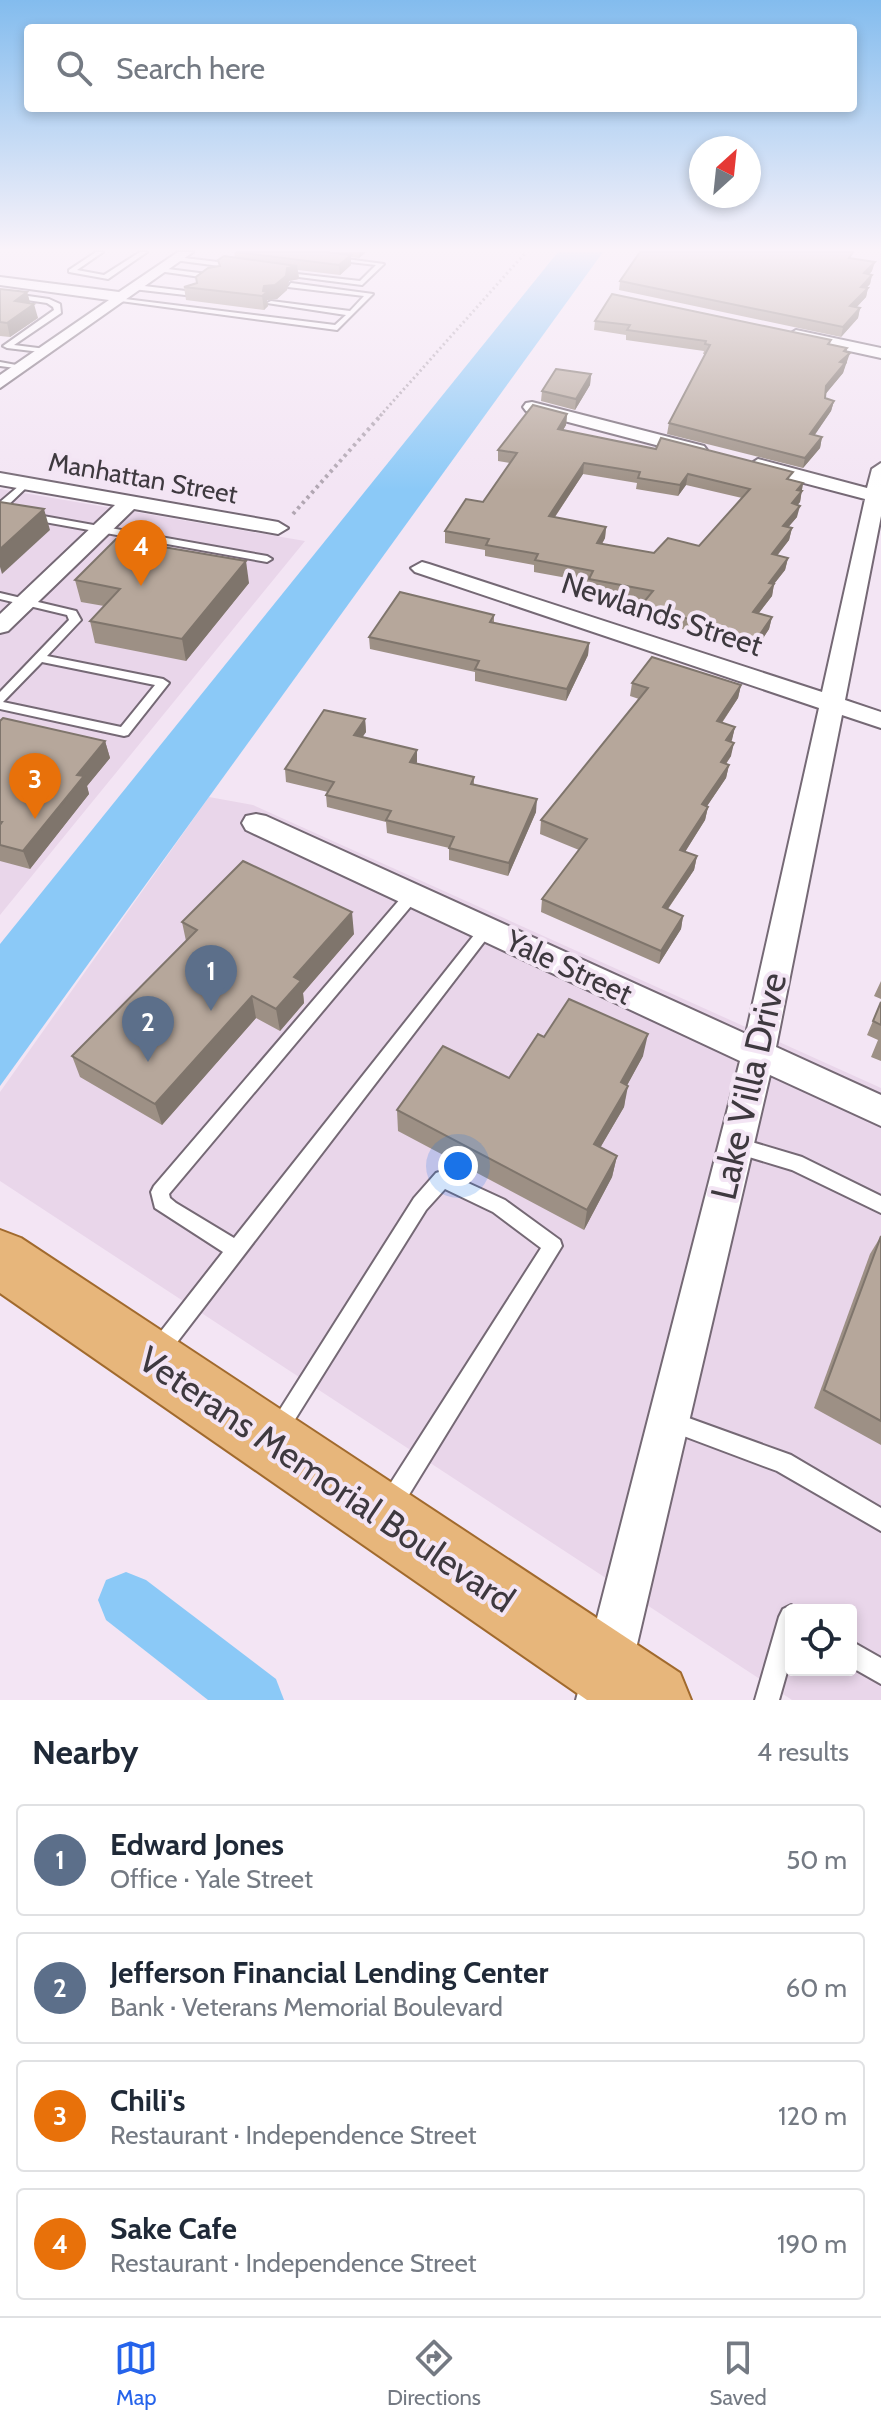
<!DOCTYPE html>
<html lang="en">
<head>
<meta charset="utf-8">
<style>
  :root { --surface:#fff; --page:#f2f2f3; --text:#1f2937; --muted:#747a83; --line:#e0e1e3; --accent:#2563eb }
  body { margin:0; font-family:Cabin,sans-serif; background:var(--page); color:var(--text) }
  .controls { position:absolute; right:24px; bottom:24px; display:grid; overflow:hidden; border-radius:8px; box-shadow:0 4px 12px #0003 }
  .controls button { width:72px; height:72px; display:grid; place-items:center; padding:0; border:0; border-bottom:2px solid var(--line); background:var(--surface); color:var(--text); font:40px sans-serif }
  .compass { position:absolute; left:689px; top:136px; width:72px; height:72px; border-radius:50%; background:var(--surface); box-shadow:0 4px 12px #0003; rotate:27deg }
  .you { position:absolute; left:458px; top:1166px; width:28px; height:28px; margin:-20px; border:6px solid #fff; border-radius:50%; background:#1a73e8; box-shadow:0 0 0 12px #1a73e833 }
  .badge { display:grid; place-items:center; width:52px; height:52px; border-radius:50%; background:var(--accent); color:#fff; font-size:26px; font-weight:700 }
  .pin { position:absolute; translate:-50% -66px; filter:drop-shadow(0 2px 4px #0008) }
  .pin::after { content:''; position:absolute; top:42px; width:28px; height:24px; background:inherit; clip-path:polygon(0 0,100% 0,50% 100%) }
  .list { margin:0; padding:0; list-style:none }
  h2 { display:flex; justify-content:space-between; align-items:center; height:104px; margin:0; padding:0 32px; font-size:34px }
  h2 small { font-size:26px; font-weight:400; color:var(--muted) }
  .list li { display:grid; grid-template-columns:52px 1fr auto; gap:24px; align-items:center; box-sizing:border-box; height:112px; margin:0 16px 16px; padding:0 16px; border:2px solid var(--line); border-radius:8px }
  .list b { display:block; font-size:30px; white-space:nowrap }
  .list p { margin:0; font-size:26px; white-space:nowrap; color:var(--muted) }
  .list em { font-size:26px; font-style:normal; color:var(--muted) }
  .icon { flex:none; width:44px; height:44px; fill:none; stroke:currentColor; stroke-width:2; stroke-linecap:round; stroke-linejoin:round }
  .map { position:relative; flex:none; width:881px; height:1700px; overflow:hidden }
  .search { position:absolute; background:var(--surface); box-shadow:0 4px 12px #0003; left:24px; right:24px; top:24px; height:88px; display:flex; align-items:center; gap:20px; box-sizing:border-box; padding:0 28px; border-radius:8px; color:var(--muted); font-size:30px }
  .sheet { height:616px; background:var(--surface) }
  nav { display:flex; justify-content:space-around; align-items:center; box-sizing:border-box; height:112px; border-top:2px solid var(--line); background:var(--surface); font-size:22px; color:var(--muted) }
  nav a { display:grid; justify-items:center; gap:4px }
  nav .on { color:var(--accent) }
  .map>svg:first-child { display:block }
  .built { fill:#e9d6ea; fill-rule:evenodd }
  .water { fill:#8bc9f7 }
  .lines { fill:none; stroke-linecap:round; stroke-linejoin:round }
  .canal { fill:#8bc9f7; fill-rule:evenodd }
  .lane-casing { stroke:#756975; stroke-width:4 }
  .street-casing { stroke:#756975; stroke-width:4 }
  .primary-casing { stroke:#a16a2d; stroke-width:4 }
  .path-far1 { stroke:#b1a6b2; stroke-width:3; stroke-dasharray:2 3; stroke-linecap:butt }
  .path { stroke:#b1a6b2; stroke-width:4; stroke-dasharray:3 4; stroke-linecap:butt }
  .lane { fill:#fff; fill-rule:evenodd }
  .street { fill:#fff; fill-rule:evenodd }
  .primary { fill:#e7b67b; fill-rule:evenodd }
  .wall { fill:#9d9085; fill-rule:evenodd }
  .shaded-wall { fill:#7f756c }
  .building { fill:#b6a79b; stroke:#7f756c; stroke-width:2; fill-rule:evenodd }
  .labels { text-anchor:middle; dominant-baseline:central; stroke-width:8; stroke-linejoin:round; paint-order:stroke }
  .far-street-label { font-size:26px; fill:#3e393f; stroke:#f3e5f4 }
  .street-label { font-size:30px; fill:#3e393f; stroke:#f3e5f4 }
  .near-street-label { font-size:36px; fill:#3e393f; stroke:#f3e5f4 }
</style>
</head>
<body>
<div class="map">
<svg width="881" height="1700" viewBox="0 0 881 1700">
  <rect width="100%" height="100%" fill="#f3e5f4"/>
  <g class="built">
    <polygon points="0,489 305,541 0,915"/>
    <path d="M209,797l44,8 628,283v612h-89l-792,-519v-89zM791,1610h60v60h-60z"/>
  </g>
  <polygon class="water" points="558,252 603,252 0,1086 0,944"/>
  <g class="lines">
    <polygon class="canal" points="126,1572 146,1580 276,1679 284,1700 208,1700 106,1620 98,1600 106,1580"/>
    <defs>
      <g id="lane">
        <polygon points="96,252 103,252 77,270 104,275 140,252 147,252 108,279 69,272 69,270"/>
        <polygon points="176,257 235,264 238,266 235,268 174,260"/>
        <polygon points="331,257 384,264 362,285 275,274 279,272 360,281 376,265 333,260"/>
        <polygon points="160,268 215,275 219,277 215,279 158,271"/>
        <polygon points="291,283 373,294 337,330 113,300 117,298 335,325 346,315 267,303 271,301 350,311 364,296 288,287"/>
        <polygon points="136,285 194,292 198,294 194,296 133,289"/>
        <polygon points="0,292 49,299 60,304 61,313 14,345 46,349 50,351 49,353 7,348 3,346 54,310 53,307 47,303 0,296"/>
        <polygon points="0,362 27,367 23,369 0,366"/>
        <polygon points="26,480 29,481 29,485 4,509 267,556 272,559 267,562 0,514 0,502"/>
        <path d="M0,593l76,18 5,9 -34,36 116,23 6,4 -41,52 -4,1 -124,-27v-17l69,-72 -2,-5 -67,-16zM42,662l113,23 -34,42 -118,-25z"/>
        <polygon points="412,890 417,891 419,895 417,899 169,1194 170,1198 176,1203 234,1238 482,925 492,925 494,929 165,1358 158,1361 151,1358 148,1351 151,1344 223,1252 155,1208 151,1192 154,1186 407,891"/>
        <polygon points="735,1137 802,1157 881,1196 881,1213 792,1170 729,1151 726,1145 729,1139"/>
        <polygon points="442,1171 505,1200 560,1240 562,1246 399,1511 391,1514 383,1511 380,1503 383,1495 541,1248 493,1212 445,1189 426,1210 284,1437 277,1440 270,1437 267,1430 414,1198 436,1173"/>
        <polygon points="672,1412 791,1455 881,1508 881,1531 777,1471 665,1429 662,1422 665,1415"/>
        <polygon points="791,1605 800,1610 791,1610 791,1658 779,1700 755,1700 779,1617 783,1609"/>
        <polygon points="851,1641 881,1658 881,1684 851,1667"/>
      </g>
      <g id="street">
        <polygon points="178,252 193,252 0,388 0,375 109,300 0,285 0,277 119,292"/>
        <polygon points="796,330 881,348 881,358 790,338 788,335"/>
        <polygon points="532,402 704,446 707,450 698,456 526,411 523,407 526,403"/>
        <polygon points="758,459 867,488 872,469 881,463 881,516 845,700 881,712 881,728 842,715 776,1047 881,1095 881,1126 770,1075 624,1700 576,1700 740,1061 246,830 242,823 246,816 256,814 266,816 746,1034 819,708 415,572 411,568 422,562 429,564 822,692 865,499 751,469 749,465"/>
        <polygon points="0,473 278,522 288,528 278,534 134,509 8,631 0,633 0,614 115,505 0,485"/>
      </g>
      <polygon id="primary" points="0,1230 21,1238 680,1673 691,1700 587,1700 0,1293"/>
    </defs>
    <use href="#lane" class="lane-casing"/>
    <use href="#street" class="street-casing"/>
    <use href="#primary" class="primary-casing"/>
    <polyline class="path-far1" points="380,416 526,252"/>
    <polyline class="path" points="293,514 382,414"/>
    <use href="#lane" class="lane"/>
    <use href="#street" class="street"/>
    <use href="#primary" class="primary"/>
  </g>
  <g class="wall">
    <polygon points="234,252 366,252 359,258 351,257 351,265 340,275 298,270 299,279 289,281 287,290 277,299 267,300 268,306 264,310 186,300 184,287 197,283 219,266 235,257"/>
    <polygon points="852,258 872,271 869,274 872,275 870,284 866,288 868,288 866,297 856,308 860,308 858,318 841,337 619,290 620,281"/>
    <polygon points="0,289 27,292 30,303 38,318 10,337 0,336"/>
    <polygon points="595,321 831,340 830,344 847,348 846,352 847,363 845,365 843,373 825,394 825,398 834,401 831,411 814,435 822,437 820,448 803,468 667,434 669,423 705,354 703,354 704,351 626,340 626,335 594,330"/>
    <polygon points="591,374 590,385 575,410 541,401 542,391"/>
    <path d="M567,414l-1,11 -3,5 240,53 -3,19 -3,3v12l-9,10 4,1 -3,12 -12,15 11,3 -3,12 -11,14 -2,12 -13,17 13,4 -3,12 -15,23 -97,-31 -16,-7 2,-11 1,-2 -56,-11 1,-8 -55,-10v-7l-49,-9v-6l-40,-7v-12l38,-29 27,-39 -12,-2v-11zM583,474l54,9 -1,6 42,7 8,-11 56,13 -43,48 -45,7 -52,-9 3,-6 1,-11 -51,-10z"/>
    <polygon points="75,580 249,583 186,661 95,643 90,621 104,606 81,602"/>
    <polygon points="494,615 494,623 589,643 588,655 566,701 475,681 475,672 370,649 369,637"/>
    <polygon points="632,683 741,685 738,698 722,723 735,727 731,742 731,756 726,764 729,765 726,778 707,806 708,807 705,820 685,852 697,856 694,870 668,909 683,916 681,929 659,964 541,912 542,899 579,850 540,834 541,820 639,699 630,696"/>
    <polygon points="365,719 366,732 362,737 417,762 416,763 474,777 474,784 536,812 508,876 449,860 449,848 387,833 386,822 327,807 326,795 328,792 286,782 285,769"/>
    <polygon points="0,721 105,741 110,758 87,786 89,794 30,869 0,861"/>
    <polygon points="182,922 354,934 303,993 304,1003 280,1031 256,1018 162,1125 80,1077 72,1056 186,941"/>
    <polygon points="881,981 881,999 874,996"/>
    <polygon points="881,1002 881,1061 871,1057 878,1040 867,1035"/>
    <polygon points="544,1037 643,1056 627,1085 624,1107 600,1148 617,1156 612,1177 584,1230 398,1131 397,1110 509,1078"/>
    <polygon points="881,1236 881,1445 814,1408 870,1254"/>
  </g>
  <g class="shaded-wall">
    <polygon points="359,252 366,252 359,258"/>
    <polygon points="351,255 351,265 340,275 339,265"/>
    <polygon points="875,262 872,271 862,282 864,273"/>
    <polygon points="297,266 299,279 289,281 287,290 277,299 267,300 268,306 264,310 262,296 264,286 287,268"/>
    <polygon points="872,275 870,284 859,296 861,287"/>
    <polygon points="868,288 866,297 848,316 850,306"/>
    <polygon points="27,292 31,306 15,301"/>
    <polygon points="34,304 38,318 10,337 7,323"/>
    <polygon points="860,308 858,318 841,337 843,327"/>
    <polygon points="847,348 845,358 850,353 843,373 824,396 826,386 844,351"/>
    <polygon points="591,374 590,385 575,410 576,399"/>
    <polygon points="834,401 831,411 808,445 810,434"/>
    <polygon points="567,414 566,425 557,440 558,429"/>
    <polygon points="822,437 820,448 803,468 805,458"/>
    <polygon points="584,463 583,474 548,527 549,516"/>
    <polygon points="688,474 686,485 678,496 680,485"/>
    <polygon points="803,483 800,502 789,515 797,490"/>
    <polygon points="800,506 797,517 780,537 783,526"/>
    <polygon points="44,509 50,530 2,574 0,567 0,549"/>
    <polygon points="606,527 605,538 596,554 597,543"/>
    <polygon points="792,528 789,540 770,565 772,554"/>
    <polygon points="788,558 785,570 766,594 769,583"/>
    <polygon points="246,561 249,583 186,661 182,639"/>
    <polygon points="774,584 772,596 751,623 753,612"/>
    <polygon points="772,617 769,629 754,652 756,640"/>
    <polygon points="589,643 588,655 566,701 567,689"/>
    <polygon points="741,685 738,698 714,734 717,721"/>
    <polygon points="365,719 366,732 355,748 354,735"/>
    <polygon points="735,727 732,740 723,753 726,740"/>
    <polygon points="105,741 110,758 87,786 89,794 30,869 23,851 77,775"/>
    <polygon points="734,743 731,756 718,775 721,762"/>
    <polygon points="417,750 417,762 410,774 410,762"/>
    <polygon points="729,765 726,778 699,818 702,804"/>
    <polygon points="537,799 536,812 508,876 509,863"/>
    <polygon points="708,807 705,820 678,863 680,850"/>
    <polygon points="697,856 694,870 660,920 663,907"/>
    <polygon points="352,912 354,934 303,993 304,1003 280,1031 276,1009 294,977"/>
    <polygon points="683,916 681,929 659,964 661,951"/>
    <polygon points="252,996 256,1018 162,1125 155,1104"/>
    <polygon points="648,1034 643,1056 617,1104 621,1082"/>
    <polygon points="628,1086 624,1107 590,1165 594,1144"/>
    <polygon points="617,1156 612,1177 584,1230 587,1210"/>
  </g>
  <g class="building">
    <polygon points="236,252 326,252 351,255 339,265"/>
    <polygon points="640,252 853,252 849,258 875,262 864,273 872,275 861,287 868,288 850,306 860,308 843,327 620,281"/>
    <polygon points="224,256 297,266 287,268 286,276 275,285 264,286 263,291 267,292 262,296 184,287 197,283 196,277 208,268 220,266 218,260"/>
    <polygon points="0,289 27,292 15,301 34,304 7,323 0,322"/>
    <polygon points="612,294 831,340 828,344 847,348 844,351 850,353 840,362 845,363 826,386 825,398 834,401 810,434 822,437 805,458 669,423 710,345 705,344 706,341 627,330 630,325 595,321"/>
    <polygon points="556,369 591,374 576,399 542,391"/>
    <path d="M533,405l34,9 -9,15 98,20 5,-11 132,34 -6,7 16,4 -6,7 5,1 -10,12 8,3 -17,20 9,2 -20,26 16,4 -19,25 5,1 -21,28 19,5 -16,23 -97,-30 -16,-7 10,-12 -64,-12 4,-8 -58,-11 3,-6 -52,-9 3,-6 -44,-8 21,-32 17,3 34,-49 -19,-3zM584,463l56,9 -2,6 42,7 8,-11 62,15 -51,57 -31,-8 -14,15 -57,-10 9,-16 -57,-11z"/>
    <polygon points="0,502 44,509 0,549"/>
    <polygon points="116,539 246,561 182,639 90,621 120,589 75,580"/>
    <polygon points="400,592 494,615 490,622 589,643 567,689 475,669 479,661 369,637"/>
    <polygon points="652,657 741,685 717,721 735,727 726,740 734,743 721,762 729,765 702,804 708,807 680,850 697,856 663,907 683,916 661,951 542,899 587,839 541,820 648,688 632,683"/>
    <polygon points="324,710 365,719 354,735 417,750 410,762 474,777 471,784 537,799 509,863 449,848 454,837 386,820 391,811 326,795 334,782 285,769"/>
    <polygon points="3,718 105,741 77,775 84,776 23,851 0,845 0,825 2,822 0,822 0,721"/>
    <polygon points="243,861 352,912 294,977 301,981 276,1009 252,996 155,1104 72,1056 197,930 182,922"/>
    <polygon points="569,999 648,1034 621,1082 628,1086 594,1144 617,1156 587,1210 397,1110 443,1046 509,1078 538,1034 544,1037"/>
    <polygon points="881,1002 881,1025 873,1021"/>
    <polygon points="881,1236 881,1421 824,1390"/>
  </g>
  <linearGradient id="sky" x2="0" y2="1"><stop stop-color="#83bcee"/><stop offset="0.51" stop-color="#faf3fa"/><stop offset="1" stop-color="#faf3fa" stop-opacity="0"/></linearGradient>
  <rect width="881" height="490" fill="url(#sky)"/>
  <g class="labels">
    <g class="far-street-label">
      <text transform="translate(143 478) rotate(10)">Manhattan Street</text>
    </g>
    <g class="street-label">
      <text transform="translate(662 614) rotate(18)">Newlands Street</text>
      <text transform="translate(569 967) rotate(25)">Yale Street</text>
    </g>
    <g class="near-street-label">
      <text transform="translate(748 1086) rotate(-77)">Lake Villa Drive</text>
      <text transform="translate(327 1479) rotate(34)">Veterans Memorial Boulevard</text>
    </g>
  </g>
</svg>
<div class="controls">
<button><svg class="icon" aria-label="locate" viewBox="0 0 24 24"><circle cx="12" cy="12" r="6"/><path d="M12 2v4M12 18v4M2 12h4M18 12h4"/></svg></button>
</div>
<svg class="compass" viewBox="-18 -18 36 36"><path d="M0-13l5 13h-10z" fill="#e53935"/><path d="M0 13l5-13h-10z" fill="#747a83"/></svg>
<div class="you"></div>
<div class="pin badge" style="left:211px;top:1011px;background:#5c6f8a">1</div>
<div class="pin badge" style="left:148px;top:1062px;background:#5c6f8a">2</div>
<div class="pin badge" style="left:35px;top:819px;background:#e8710a">3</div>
<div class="pin badge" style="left:141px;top:586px;background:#e8710a">4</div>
<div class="search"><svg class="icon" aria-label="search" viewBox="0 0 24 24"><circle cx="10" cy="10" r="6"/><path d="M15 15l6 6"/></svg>Search here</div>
</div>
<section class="sheet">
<h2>Nearby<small>4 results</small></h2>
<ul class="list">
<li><span class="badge" style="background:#5c6f8a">1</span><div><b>Edward Jones</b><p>Office · Yale Street</p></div><em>50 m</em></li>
<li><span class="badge" style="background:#5c6f8a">2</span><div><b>Jefferson Financial Lending Center</b><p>Bank · Veterans Memorial Boulevard</p></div><em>60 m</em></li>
<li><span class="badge" style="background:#e8710a">3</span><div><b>Chili's</b><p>Restaurant · Independence Street</p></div><em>120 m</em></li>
<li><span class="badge" style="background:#e8710a">4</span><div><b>Sake Cafe</b><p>Restaurant · Independence Street</p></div><em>190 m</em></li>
</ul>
</section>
<nav>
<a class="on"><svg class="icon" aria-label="map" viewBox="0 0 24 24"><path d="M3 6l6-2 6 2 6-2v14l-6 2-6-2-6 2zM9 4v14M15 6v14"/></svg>Map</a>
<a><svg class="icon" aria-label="directions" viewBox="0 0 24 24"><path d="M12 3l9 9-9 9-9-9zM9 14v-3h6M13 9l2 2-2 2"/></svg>Directions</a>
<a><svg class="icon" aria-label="saved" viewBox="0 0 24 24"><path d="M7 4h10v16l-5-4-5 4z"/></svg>Saved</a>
</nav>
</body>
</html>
